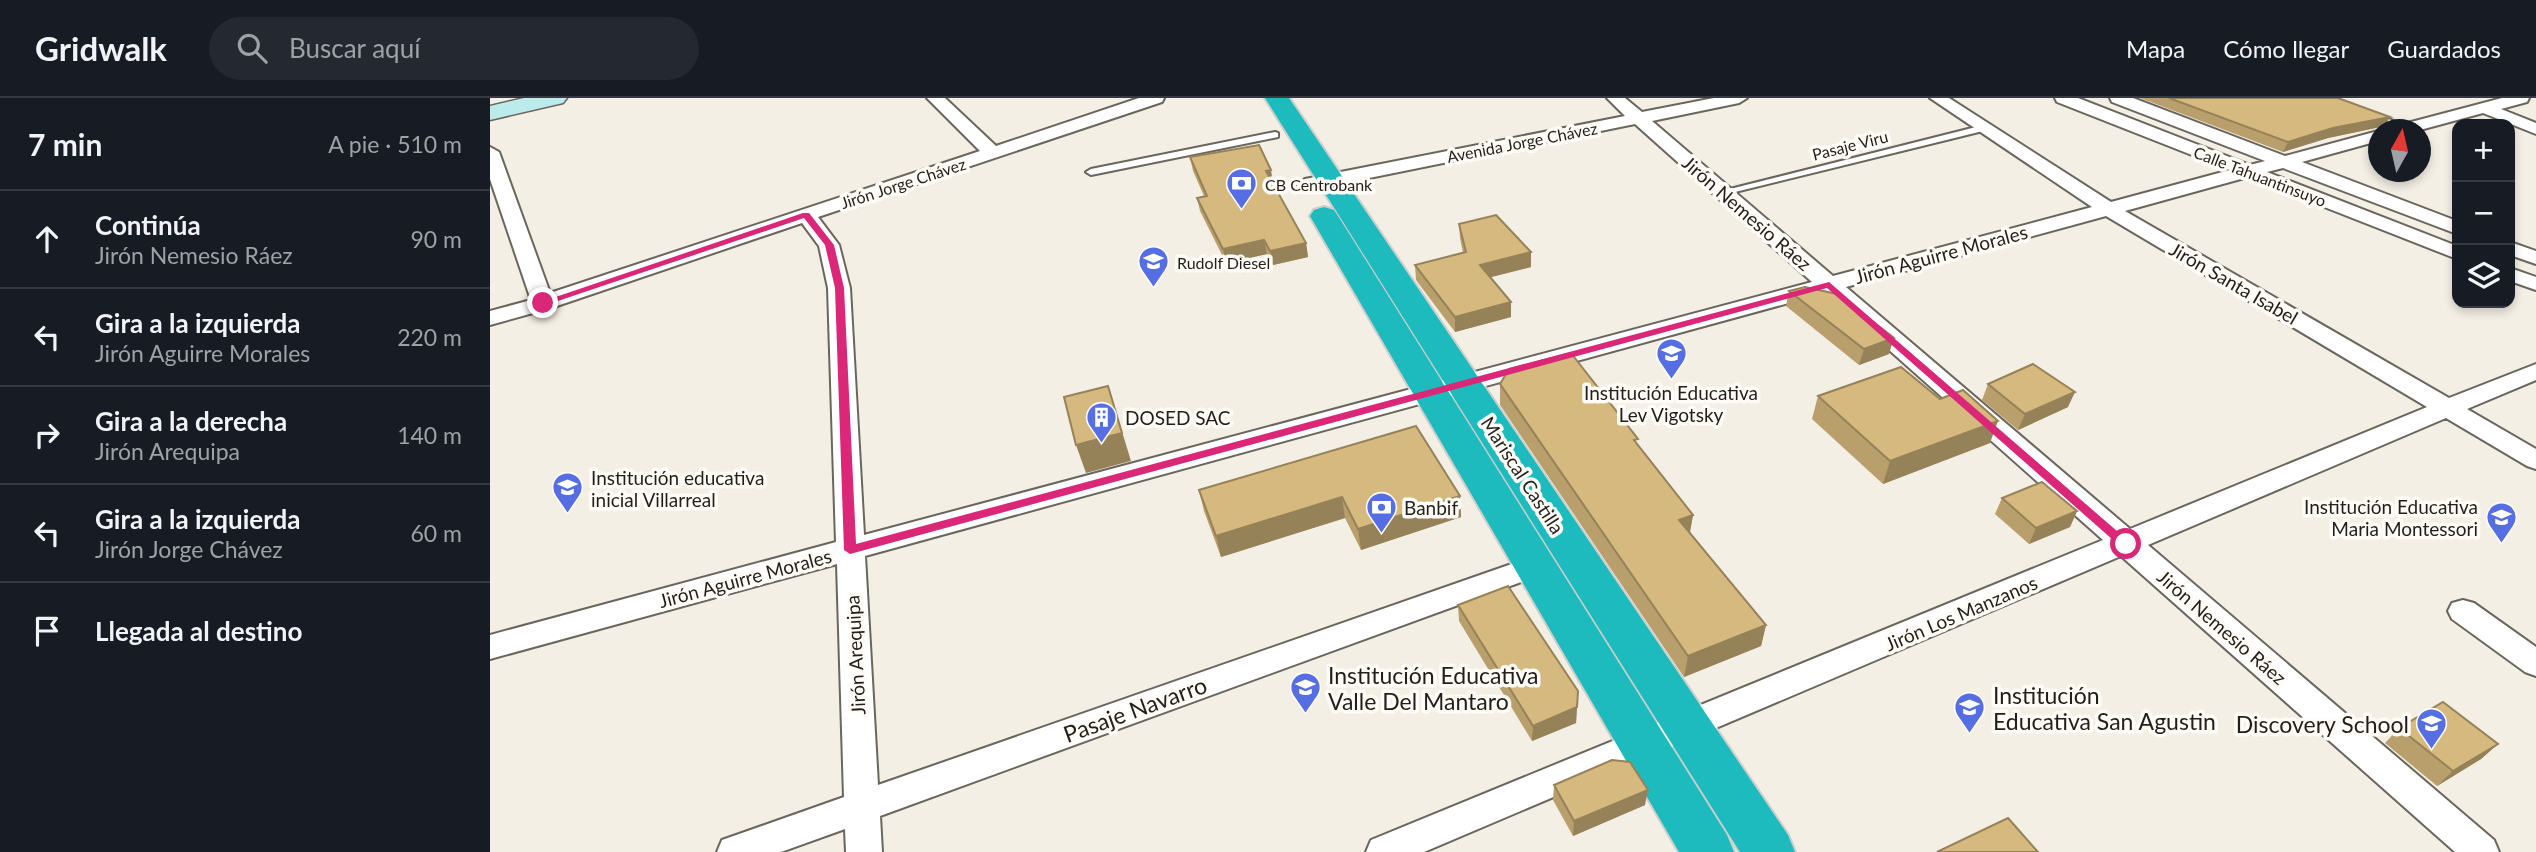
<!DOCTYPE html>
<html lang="es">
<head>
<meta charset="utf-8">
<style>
  :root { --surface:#171b24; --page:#242831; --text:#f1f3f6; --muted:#9ea1a6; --line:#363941 }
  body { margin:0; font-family:Lato,sans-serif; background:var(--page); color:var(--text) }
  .controls { position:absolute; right:21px; top:21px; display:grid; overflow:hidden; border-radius:14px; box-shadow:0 4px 10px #0003 }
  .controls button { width:63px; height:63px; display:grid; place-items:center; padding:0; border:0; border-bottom:2px solid var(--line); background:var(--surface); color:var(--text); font:35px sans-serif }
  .compass { position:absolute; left:1878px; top:21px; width:63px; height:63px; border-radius:50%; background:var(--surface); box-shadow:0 4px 10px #0003; rotate:8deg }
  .stop { position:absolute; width:21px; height:21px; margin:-16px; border:5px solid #db2777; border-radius:50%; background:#fff }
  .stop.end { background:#db2777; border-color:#fff; box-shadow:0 2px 7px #0008 }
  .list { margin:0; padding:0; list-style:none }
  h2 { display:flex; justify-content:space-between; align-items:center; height:91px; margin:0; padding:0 28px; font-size:30px }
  h2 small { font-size:23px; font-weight:400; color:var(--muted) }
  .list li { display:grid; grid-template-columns:46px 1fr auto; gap:21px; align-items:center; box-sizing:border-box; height:98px; padding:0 28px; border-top:2px solid var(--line) }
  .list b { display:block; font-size:26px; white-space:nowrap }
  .list p { margin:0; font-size:23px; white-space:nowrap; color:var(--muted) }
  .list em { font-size:23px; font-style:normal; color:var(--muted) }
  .icon { flex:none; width:38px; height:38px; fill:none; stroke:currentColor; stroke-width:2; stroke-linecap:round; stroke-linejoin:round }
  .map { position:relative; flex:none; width:2046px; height:754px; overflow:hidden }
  header { display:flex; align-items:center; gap:42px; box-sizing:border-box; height:98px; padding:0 35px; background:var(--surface); border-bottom:2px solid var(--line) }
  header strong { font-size:33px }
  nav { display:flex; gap:38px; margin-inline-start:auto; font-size:24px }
  .search { width:490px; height:63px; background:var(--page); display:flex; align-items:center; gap:18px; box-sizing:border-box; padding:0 24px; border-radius:38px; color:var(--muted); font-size:26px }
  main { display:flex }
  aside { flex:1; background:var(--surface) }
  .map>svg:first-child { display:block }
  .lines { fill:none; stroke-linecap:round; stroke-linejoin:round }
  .lane-casing { stroke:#6a665d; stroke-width:4 }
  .street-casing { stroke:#6a665d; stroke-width:4 }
  .secondary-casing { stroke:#6a665d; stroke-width:3 }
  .highway-casing { stroke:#cececd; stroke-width:4 }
  .lane { fill:#fff; fill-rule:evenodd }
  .street { fill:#fff; fill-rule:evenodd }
  .secondary { fill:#bbebeb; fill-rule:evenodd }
  .highway { fill:#1dbbbd; fill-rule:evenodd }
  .wall { fill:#b89f6c }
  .shaded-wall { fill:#968258 }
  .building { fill:#d6b97e; stroke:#968258; stroke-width:2 }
  .route { fill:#db2777 }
  .labels { text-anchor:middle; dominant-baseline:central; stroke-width:7; stroke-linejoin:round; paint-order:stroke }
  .far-street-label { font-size:16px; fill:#211f1b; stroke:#fffcf8 }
  .far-poi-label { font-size:16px; fill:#211f1b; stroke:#fffcf8; text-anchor:start }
  .street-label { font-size:19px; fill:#211f1b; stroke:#fffcf8 }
  .poi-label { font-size:19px; fill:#211f1b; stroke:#fffcf8; text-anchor:start }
  .near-poi-label { font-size:23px; fill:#211f1b; stroke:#fffcf8; text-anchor:start }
  .near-street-label { font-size:23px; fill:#211f1b; stroke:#fffcf8 }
</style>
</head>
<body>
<header>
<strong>Gridwalk</strong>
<div class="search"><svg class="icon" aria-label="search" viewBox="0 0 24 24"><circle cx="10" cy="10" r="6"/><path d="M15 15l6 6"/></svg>Buscar aquí</div>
<nav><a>Mapa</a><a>Cómo llegar</a><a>Guardados</a></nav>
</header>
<main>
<aside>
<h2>7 min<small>A pie · 510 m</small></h2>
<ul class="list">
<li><svg class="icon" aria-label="ahead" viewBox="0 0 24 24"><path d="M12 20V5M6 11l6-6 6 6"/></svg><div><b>Continúa</b><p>Jirón Nemesio Ráez</p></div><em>90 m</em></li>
<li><svg class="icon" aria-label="left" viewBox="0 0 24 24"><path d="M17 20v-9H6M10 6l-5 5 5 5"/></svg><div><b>Gira a la izquierda</b><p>Jirón Aguirre Morales</p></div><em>220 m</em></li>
<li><svg class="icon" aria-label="right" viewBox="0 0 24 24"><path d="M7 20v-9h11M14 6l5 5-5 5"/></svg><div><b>Gira a la derecha</b><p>Jirón Arequipa</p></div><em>140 m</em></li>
<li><svg class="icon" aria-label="left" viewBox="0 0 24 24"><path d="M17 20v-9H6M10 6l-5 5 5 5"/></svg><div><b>Gira a la izquierda</b><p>Jirón Jorge Chávez</p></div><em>60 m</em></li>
<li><svg class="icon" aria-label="arrive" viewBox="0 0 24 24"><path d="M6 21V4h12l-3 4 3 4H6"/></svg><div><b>Llegada al destino</b></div></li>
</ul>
</aside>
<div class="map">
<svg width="2046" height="754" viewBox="0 0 2046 754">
  <rect width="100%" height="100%" fill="#f4efe5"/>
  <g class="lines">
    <defs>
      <g id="lane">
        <polygon points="1877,15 1883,15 1922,30 1912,32 1877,19"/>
        <polygon points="1494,27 1497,28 1497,32 1233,97 1228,94"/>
        <polygon points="785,34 788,35 788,39 601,77 596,74 601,71"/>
      </g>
      <g id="street">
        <path d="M437,0h18l51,48 143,-48h25l-2,4 -344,115 21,28 11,43 14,247 948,-253 -177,-158 -330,67 -9,-6 9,-6 320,-63 -18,-18h18l17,14 72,-14h33l-8,5 -87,18 181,155 259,-69 -162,-109h19l162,104 119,-32 -173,-68 -2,-4h23l172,67 15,-4 -153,-59 -2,-4h23l152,58 93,-25v10l-76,21 155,59v13l-174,-66 -16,4 190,74v13l-209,-82 -123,34 324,187 87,-34v16l-69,29 69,40v20l-9,-3 -81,-48 -298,127 346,295 5,12h-44l-334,-296 -697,296h-58l5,-12 732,-300 -278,-247 -960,263 13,229 648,-226 10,-4 10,4 4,7 -4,7 -666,243 2,36h-36l-1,-23 -64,23h-64l5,-12 122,-43 -7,-233 -347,95v-24l346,-93 -8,-254 -9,-42 -17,-23 -251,85 -61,17v-14l41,-11 -41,-121v-32l9,5 51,141 430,-142zM1616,118l321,191 -297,122 -284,-242z"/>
        <polygon points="2012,0 2039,0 2037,4 2011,11 2046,25 2046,36 1993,15 1930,32 1904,32 1906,28"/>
        <polygon points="2020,144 2046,153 2046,166 2020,157"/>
        <polygon points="2020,170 2046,179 2046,192 2020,183"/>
        <polygon points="1973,502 1984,505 2046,549 2046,578 2035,574 1962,521 1958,513 1962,505"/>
      </g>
      <polygon id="secondary" points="34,0 77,0 73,5 0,22 0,8"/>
      <g id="highway">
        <polygon points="775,0 799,0 1298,737 1305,754 1250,754"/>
        <polygon points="834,109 844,112 848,118 1237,737 1244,754 1189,754 820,118 824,112"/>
      </g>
    </defs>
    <use href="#lane" class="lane-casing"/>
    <use href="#street" class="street-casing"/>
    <use href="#secondary" class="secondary-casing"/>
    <use href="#highway" class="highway-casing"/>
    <use href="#lane" class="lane"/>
    <use href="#street" class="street"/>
    <use href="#secondary" class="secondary"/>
    <use href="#highway" class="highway"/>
  </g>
  <g class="wall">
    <polygon points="1650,0 1848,0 1895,28 1838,40 1793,54"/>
    <polygon points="700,59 783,85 816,145 818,159 783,167 777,156 736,165 710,113 707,100 714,98 703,73"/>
    <polygon points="969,126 1041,154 1041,169 1000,179 1021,219 965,234 926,182 925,167 973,155 970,140"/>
    <polygon points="1299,193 1399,256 1369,267 1296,208"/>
    <polygon points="1010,286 1148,347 1203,417 1200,435 1276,527 1271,548 1194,579 1010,307"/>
    <polygon points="1498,286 1578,309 1528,332 1492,302"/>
    <polygon points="1328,298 1450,301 1500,345 1393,386 1322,321"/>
    <polygon points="709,392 970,398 971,419 871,452 855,420 731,459 714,413"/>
    <polygon points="1512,400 1587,413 1580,429 1539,446 1505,416"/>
    <polygon points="968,507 1088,593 1086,625 1042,643 969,523"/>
    <polygon points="1909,630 2008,646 1991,661 1947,688 1895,645"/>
    <polygon points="1064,687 1155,707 1083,738 1063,702"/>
  </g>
  <g class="shaded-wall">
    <polygon points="1900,19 1895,28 1838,40 1793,54 1798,44 1843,30"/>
    <polygon points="781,72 783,85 776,73"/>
    <polygon points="774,142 777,156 736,165 733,151"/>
    <polygon points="816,145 818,159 783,167 780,153"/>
    <polygon points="1041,154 1041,169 990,182 990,167"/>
    <polygon points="1021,204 1021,219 965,234 965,219"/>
    <polygon points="1404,240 1399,256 1369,267 1374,251"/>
    <polygon points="618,288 641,363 596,375 586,347"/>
    <polygon points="1585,294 1578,309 1528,332 1535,316"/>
    <polygon points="1508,323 1500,345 1393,386 1400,363"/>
    <polygon points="970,398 971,419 871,452 868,431"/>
    <polygon points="852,399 855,420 731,459 726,438"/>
    <polygon points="1587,413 1580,429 1539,446 1546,430"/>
    <polygon points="1203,417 1199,438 1189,422"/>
    <polygon points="1276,527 1271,548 1194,579 1198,558"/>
    <polygon points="1087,609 1086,625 1042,643 1043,628"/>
    <polygon points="2008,646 1991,661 1947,688 1963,673"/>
    <polygon points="1158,692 1155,707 1083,738 1084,723"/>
  </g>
  <g class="building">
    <polygon points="1679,0 1848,0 1900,19 1843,30 1798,44"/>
    <polygon points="769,47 781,72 776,73 816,145 780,153 774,142 733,151 707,100 717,98 700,59"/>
    <polygon points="1006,117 1041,154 990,167 1021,204 965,219 925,167 976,154 969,126"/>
    <polygon points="1315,189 1347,196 1404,240 1374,251 1299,193"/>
    <polygon points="1081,255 1148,341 1144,342 1203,417 1189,422 1276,527 1198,558 1010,286 1019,271"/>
    <polygon points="1543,266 1585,294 1535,316 1498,286"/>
    <polygon points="1411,269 1450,301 1473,292 1508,323 1400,363 1328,298"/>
    <polygon points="618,288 632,335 586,347 574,299"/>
    <polygon points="926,328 970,398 868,431 852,399 726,438 709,392"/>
    <polygon points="1552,384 1587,413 1546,430 1512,400"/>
    <polygon points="1018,488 1088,593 1087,609 1043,628 968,507"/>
    <polygon points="1953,604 2008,646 1963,673 1909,630"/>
    <polygon points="1122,662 1140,664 1158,692 1084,723 1064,687"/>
    <polygon points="1518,720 1548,754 1447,754"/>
  </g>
  <polygon class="route" points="313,115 319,115 344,147 354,190 366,446 1339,184 1642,446 1640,449 1631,449 1337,190 360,456 354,452 345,190 335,147 314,120 56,207 48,205"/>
  <defs>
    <symbol id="bank-pin" viewBox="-11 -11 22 30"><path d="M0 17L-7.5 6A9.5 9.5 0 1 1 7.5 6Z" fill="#566ee4" stroke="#fffcf8"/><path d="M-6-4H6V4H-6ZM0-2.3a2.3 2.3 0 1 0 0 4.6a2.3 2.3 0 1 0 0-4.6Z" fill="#fff"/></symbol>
    <symbol id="school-pin" viewBox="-11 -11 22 30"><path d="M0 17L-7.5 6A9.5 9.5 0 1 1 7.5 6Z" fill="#566ee4" stroke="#fffcf8"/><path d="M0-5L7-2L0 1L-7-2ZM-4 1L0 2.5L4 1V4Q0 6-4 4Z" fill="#fff"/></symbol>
    <symbol id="building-pin" viewBox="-11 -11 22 30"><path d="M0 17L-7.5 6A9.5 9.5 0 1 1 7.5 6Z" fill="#566ee4" stroke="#fffcf8"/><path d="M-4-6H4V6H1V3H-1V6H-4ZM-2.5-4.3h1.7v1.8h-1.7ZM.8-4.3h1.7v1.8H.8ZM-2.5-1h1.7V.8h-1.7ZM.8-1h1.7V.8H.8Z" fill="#fff"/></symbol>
  </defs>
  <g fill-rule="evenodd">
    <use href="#bank-pin" x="734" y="68" width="35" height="47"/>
    <use href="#school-pin" x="646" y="146" width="35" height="47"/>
    <use href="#school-pin" x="1164" y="238" width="35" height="47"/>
    <use href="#building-pin" x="594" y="302" width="35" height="47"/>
    <use href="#school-pin" x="60" y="372" width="35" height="47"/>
    <use href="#bank-pin" x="874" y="392" width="35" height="47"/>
    <use href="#school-pin" x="1994" y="402" width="35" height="47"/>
    <use href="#school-pin" x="798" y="572" width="35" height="47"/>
    <use href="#school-pin" x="1462" y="592" width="35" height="47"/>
    <use href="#school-pin" x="1924" y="608" width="35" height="47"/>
  </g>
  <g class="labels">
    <g class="far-street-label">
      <text transform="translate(1032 44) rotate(-11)">Avenida Jorge Chávez</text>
      <text transform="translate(1360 47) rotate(-14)">Pasaje Viru</text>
      <text transform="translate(1770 78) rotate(21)">Calle Tahuantinsuyo</text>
      <text transform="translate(413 85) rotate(-18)">Jirón Jorge Chávez</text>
    </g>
    <g class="far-poi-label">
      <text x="775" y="86">CB Centrobank</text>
      <text x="687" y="164">Rudolf Diesel</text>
    </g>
    <g class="street-label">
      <text transform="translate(1257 115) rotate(41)">Jirón Nemesio Ráez</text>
      <text transform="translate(1451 156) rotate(-15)">Jirón Aguirre Morales</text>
      <text transform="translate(1744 185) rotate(30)">Jirón Santa Isabel</text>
      <text transform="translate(1033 377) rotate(57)">Mariscal Castilla</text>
      <text transform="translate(255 480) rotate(-15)">Jirón Aguirre Morales</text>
      <text transform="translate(1471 515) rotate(-23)">Jirón Los Manzanos</text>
      <text transform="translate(1732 529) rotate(41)">Jirón Nemesio Ráez</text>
      <text transform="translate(365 557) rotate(-93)">Jirón Arequipa</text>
    </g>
    <g class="poi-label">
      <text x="1181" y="294" text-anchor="middle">Institución Educativa<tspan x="1181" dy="22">Lev Vigotsky</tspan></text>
      <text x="635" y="319">DOSED SAC</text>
      <text x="101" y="379">Institución educativa<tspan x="101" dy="22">inicial Villarreal</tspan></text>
      <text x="1988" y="408" text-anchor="end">Institución Educativa<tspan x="1988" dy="22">Maria Montessori</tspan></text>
      <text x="914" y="409">Banbif</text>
    </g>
    <g class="near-poi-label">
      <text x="838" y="577">Institución Educativa<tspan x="838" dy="26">Valle Del Mantaro</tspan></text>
      <text x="1503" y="597">Institución<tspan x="1503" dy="26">Educativa San Agustin</tspan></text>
      <text x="1919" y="626" text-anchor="end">Discovery School</text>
    </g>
    <g class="near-street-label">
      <text transform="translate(645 611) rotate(-20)">Pasaje Navarro</text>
    </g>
  </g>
</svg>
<div class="controls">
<button>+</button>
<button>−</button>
<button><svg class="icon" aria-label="layers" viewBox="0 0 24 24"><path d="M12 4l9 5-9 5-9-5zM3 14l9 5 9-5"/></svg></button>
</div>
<svg class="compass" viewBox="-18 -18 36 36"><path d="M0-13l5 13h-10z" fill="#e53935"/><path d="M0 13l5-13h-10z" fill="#9ea1a6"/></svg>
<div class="stop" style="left:1636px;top:446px"></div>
<div class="stop end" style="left:53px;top:205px"></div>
</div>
</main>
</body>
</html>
